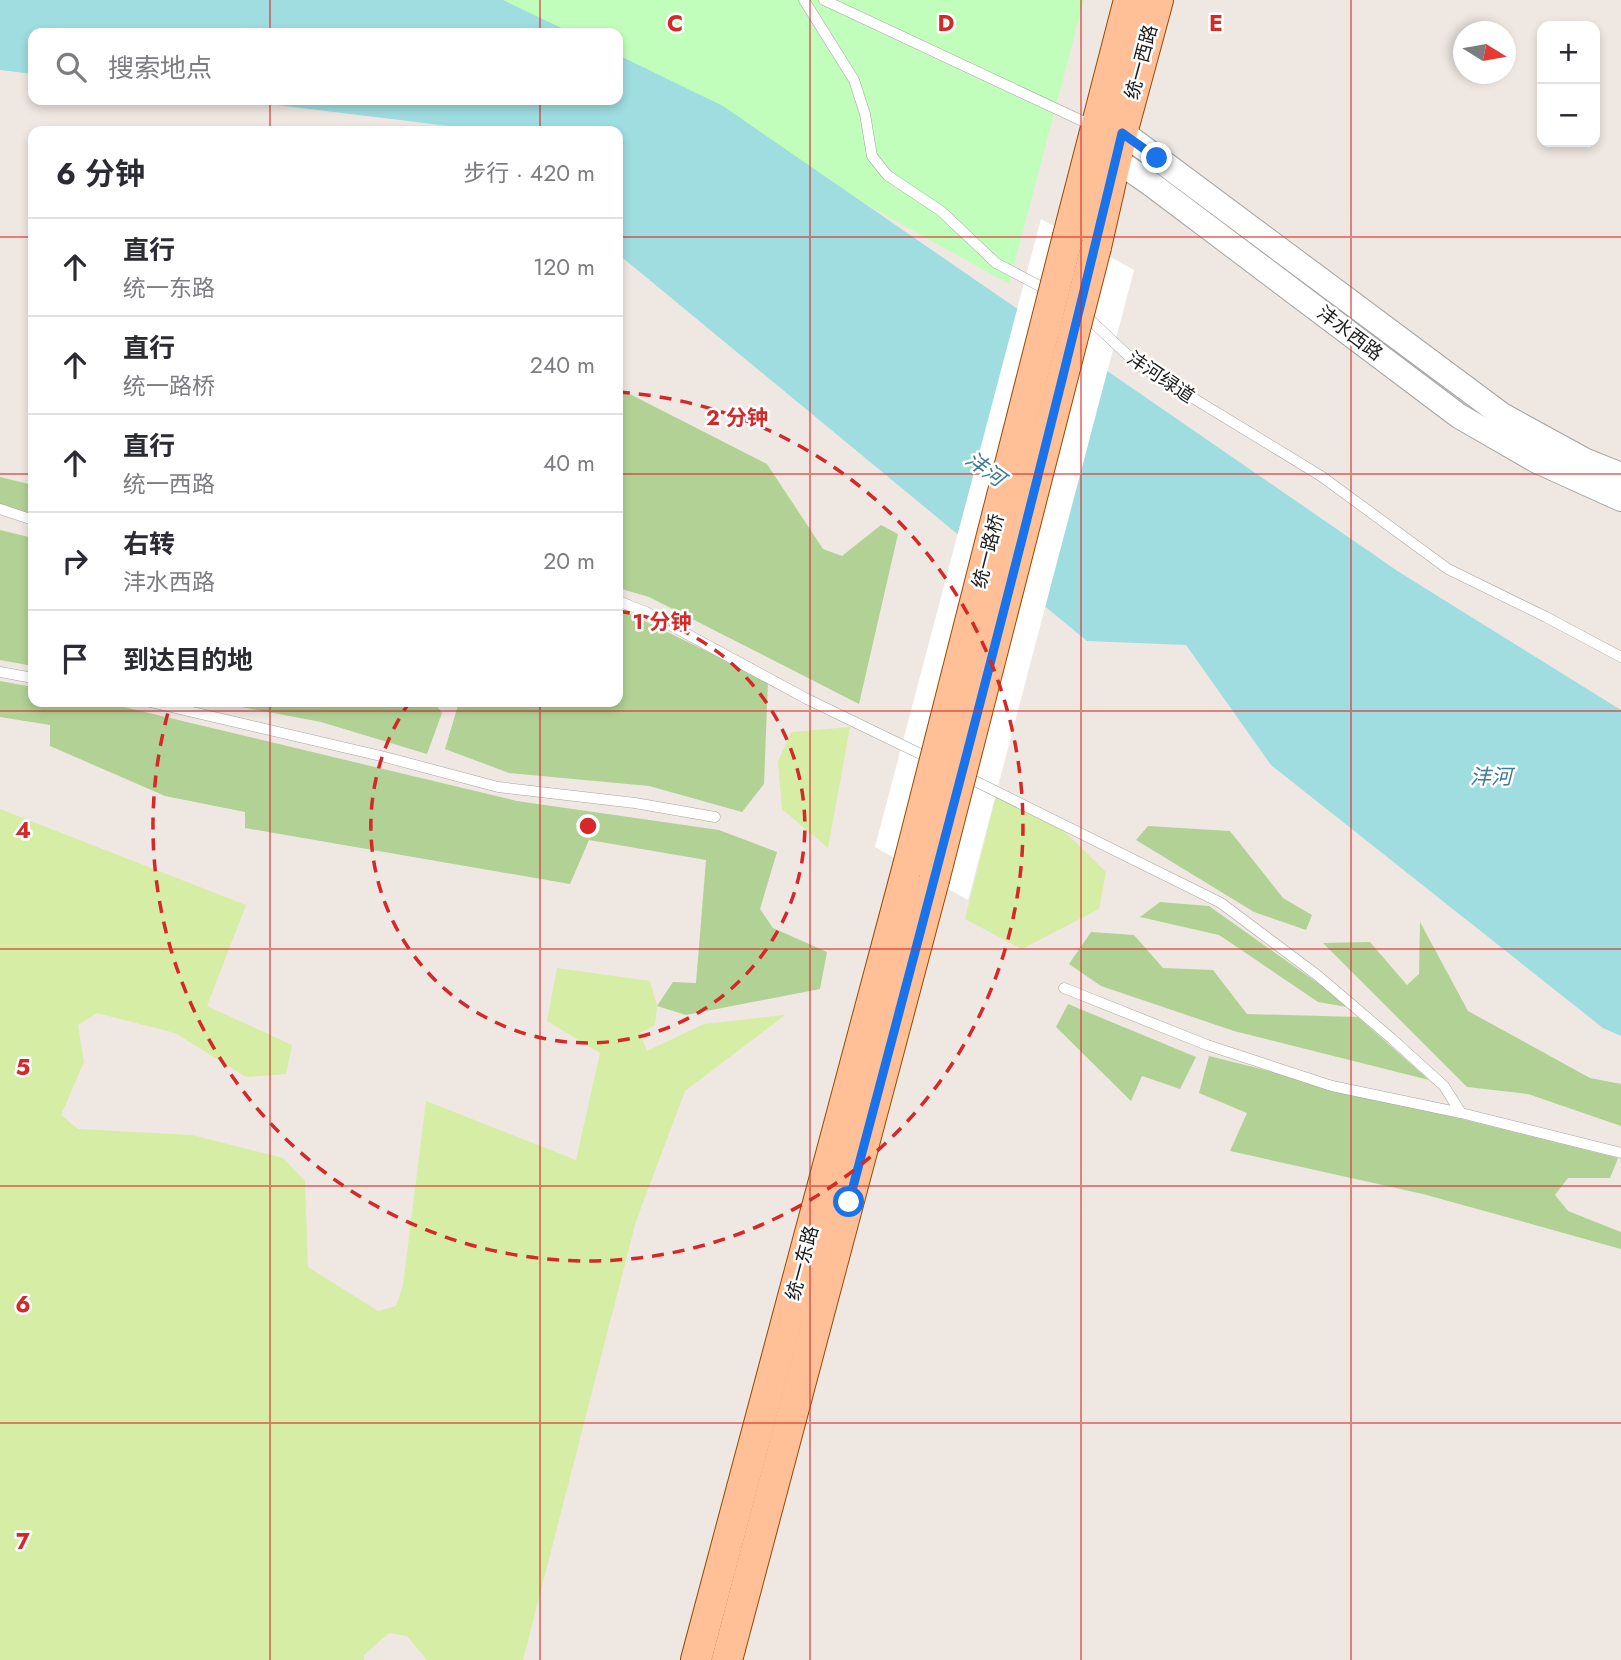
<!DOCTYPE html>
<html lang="zh">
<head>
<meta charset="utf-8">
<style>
  :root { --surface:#fff; --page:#f2f2f3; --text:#2b2b33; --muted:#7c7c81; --line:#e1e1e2 }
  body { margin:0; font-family:Jost,"Noto Sans SC",sans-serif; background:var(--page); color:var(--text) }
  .controls { position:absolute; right:21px; top:21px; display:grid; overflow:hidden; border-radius:14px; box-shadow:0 4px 10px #0003 }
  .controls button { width:63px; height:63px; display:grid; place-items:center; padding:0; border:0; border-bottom:2px solid var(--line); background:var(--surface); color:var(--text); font:35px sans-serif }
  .compass { position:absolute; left:1453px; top:21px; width:63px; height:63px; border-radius:50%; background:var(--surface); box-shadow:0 4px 10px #0003; rotate:101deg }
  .stop { position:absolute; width:21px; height:21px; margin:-16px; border:5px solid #1a73e8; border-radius:50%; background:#fff }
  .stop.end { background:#1a73e8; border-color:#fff; box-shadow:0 2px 7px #0008 }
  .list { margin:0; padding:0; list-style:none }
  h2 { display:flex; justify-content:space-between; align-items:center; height:91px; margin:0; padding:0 28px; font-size:30px }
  h2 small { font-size:23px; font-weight:400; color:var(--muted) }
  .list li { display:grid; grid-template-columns:46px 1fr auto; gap:21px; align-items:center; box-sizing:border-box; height:98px; padding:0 28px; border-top:2px solid var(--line) }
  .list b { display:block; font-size:26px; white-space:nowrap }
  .list p { margin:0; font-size:23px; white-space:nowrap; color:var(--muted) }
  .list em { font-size:23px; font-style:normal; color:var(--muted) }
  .icon { flex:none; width:38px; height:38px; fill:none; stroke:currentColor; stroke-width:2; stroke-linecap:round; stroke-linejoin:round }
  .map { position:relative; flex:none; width:1621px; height:1660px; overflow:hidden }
  .search { position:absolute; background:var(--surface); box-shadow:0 4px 10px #0003; left:28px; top:28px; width:595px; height:77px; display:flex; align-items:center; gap:18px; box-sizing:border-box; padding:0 24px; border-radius:14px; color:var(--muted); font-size:26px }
  .panel { position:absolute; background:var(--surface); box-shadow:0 4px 10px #0003; left:28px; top:126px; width:595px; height:581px; border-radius:14px }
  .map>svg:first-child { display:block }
  .grass { fill:#d5eda4 }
  .forest { fill:#b1d294 }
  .park { fill:#c1fdbb }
  .water { fill:#9fdde0 }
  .pier { fill:#fff }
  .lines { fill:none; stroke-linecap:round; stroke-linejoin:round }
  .service-casing { stroke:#a4a4a4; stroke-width:11 }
  .tertiary-casing { stroke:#a4a4a4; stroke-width:26 }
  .primary-casing { stroke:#964a00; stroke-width:32 }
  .service { stroke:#fff; stroke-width:10 }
  .tertiary { stroke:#fff; stroke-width:24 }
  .primary { stroke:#ffc097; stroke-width:30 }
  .primary-bridge-casing { stroke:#964a00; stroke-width:32; stroke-linecap:butt }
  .primary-bridge { stroke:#ffc097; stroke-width:30 }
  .route { stroke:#1a73e8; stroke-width:9 }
  .grid { fill:none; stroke:#d62828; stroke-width:2; stroke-opacity:0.55 }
  .ring { fill:none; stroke:#d62828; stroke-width:3.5; stroke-dasharray:12 9 }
  .labels { text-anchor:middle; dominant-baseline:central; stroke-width:5; stroke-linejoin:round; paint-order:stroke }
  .street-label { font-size:19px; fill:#1d1d1d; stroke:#fff }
  .water-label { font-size:21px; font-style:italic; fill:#3c7c9b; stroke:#fff }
  .grid-label { font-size:23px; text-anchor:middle; font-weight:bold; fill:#d62828; stroke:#fff; stroke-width:5; stroke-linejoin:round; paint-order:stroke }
  .centre { fill:#d62828; stroke:#fff; stroke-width:3.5 }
  .ring-label { font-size:21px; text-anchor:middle; font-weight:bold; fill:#d62828; stroke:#fff; stroke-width:5; stroke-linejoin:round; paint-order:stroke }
</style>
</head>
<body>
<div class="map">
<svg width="1621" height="1660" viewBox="0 0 1621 1660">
  <rect width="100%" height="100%" fill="#efe8e2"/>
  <g class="grass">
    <polygon points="850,727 828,848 782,809 778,762 791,732"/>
    <polygon points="996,796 1054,821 1106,872 1099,909 1022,949 965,919"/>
    <polygon points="0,809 246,905 207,1006 292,1045 286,1074 246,1077 175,1033 97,1013 78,1025 84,1062 61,1115 78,1129 192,1135 283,1158 305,1181 308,1267 378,1311 396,1306 403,1285 426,1101 576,1160 600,1053 547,1021 557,968 650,981 657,1006 655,1025 640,1033 647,1051 704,1024 785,1015 685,1091 636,1221 523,1660 427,1660 407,1636 389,1633 364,1655 364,1660 0,1660"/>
  </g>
  <g class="forest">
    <polygon points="618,388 767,464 823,549 842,556 881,525 898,534 859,704 649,597 618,588"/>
    <polygon points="0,477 33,485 33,516 0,508"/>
    <polygon points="0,530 33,538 33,666 0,660"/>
    <polygon points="618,608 768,681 764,784 742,812 649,786 509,773 445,749 459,702 618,702"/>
    <polygon points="0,681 33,687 33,702 103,702 517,801 719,830 777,852 760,909 773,928 827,952 820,989 686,1015 657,1006 673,982 696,983 706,860 589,840 570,884 245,828 245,812 165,796 50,746 50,725 0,717"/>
    <polygon points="215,702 434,702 442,713 427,754 321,722"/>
    <polygon points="1148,826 1230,831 1283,898 1312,915 1306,930 1254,912 1136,840"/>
    <polygon points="1160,902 1209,906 1353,1008 1318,1002 1219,935 1140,917"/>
    <polygon points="1420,922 1468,1011 1590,1078 1621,1084 1621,1126 1528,1094 1467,1087 1323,943 1370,942 1407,985 1419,974"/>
    <polygon points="1091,932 1134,935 1163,968 1213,970 1247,1014 1358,1017 1429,1080 1234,1031 1101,986 1069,964"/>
    <polygon points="1068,1004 1196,1057 1180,1089 1142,1076 1131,1101 1056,1027"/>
    <polygon points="1209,1056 1618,1158 1610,1178 1568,1178 1555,1195 1568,1211 1621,1232 1621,1249 1423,1194 1230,1151 1247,1113 1199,1093"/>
  </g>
  <polygon class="park" points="499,0 1084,0 1009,284 618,66 618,33 559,33"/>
  <g class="water">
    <polygon points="0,0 503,0 572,33 33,33 33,74 0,70"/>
    <polygon points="618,55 723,106 1399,572 1621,710 1621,1036 1603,1028 1271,765 1186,645 1087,641 618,254 618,131 469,131 465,128 236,100 618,100"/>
  </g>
  <polygon class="pier" points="1041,219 1134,270 968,900 875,847"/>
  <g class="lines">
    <defs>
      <g id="service">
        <polyline points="804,0 854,80 865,114 872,156 887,175 941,211 996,263 1051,292"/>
        <polyline points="824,0 1093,126"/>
        <polyline points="1084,314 1137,364 1321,476 1448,569 1546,617 1621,657"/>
        <polyline points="0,509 33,520"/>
        <polyline points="618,601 646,612 807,699 933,760"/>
        <polyline points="0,672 33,678"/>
        <polyline points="150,702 385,757 498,787 635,803 715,817"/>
        <polyline points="965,776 1221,903 1317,975 1391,1038 1444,1086 1461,1113 1621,1153"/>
        <polyline points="1064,988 1207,1045 1332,1086 1461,1113"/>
      </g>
      <g id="tertiary">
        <polyline points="1110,123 1502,415 1584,460 1621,475"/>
        <polyline points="1102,150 1151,184 1459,416 1537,461 1621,499"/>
      </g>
      <g id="primary">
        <polyline points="1068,236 1129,0"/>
        <polyline points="1096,247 1122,133 1158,0"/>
        <polyline points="696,1660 908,866"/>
        <polyline points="727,1660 934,880"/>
      </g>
    </defs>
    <use href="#service" class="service-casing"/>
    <use href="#tertiary" class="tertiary-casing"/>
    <use href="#primary" class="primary-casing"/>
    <use href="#service" class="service"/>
    <use href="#tertiary" class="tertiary"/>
    <use href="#primary" class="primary"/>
    <defs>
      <g id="primary-bridge">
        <polyline points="908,866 1068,236"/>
        <polyline points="934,880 1096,247"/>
      </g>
    </defs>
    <use href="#primary-bridge" class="primary-bridge-casing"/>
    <use href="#primary-bridge" class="primary-bridge"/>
  </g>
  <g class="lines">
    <path class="route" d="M849,1202c94,-355 188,-711 273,-1069l35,25"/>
  </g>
  <path class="grid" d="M270,0v33M540,0v33M810,0v1660M1081,0v1660M1351,0v1660M270,100v31M540,100v31M0,237h33M618,237h1003M0,474h33M618,474h1003M270,702v958M540,702v958M0,711h1621M0,949h1621M0,1186h1621M0,1423h1621"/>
  <g class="ring">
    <path d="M618 611A217 217 0 1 1 409 703"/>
    <path d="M618 392A435 435 0 1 1 171 702"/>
  </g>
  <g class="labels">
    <g class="street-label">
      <text transform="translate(1141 62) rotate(-75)">统一西路</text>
      <text transform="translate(1350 333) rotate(37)">沣水西路</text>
      <text transform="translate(1161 377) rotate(34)">沣河绿道</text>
      <text transform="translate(988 551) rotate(-76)">统一路桥</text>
      <text transform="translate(802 1263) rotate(-75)">统一东路</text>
    </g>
    <g class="water-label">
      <text transform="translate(985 469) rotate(36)">沣河</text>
      <text x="1491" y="777">沣河</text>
    </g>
  </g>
  <g class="grid-label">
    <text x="675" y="31">C</text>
    <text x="946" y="31">D</text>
    <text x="1216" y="31">E</text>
    <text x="23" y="838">4</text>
    <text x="23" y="1075">5</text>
    <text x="23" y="1312">6</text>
    <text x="23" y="1549">7</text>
  </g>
  <circle cx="588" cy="826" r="10" class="centre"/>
  <g class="ring-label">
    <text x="737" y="425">2 分钟</text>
    <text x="662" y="629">1 分钟</text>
  </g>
</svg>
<div class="controls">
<button>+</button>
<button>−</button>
</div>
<svg class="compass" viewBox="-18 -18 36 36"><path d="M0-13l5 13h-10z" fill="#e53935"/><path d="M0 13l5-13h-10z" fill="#7c7c81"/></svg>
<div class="stop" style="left:849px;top:1202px"></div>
<div class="stop end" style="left:1157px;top:158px"></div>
<div class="search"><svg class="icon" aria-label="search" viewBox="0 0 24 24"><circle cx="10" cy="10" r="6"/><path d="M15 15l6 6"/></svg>搜索地点</div>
<section class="panel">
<h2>6 分钟<small>步行 · 420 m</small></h2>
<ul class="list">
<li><svg class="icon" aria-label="ahead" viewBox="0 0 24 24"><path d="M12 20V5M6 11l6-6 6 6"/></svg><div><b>直行</b><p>统一东路</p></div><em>120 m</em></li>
<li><svg class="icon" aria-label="ahead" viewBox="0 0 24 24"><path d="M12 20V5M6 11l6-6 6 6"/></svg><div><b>直行</b><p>统一路桥</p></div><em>240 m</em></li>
<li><svg class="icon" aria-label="ahead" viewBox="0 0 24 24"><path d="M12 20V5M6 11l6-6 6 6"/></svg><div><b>直行</b><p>统一西路</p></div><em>40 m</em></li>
<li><svg class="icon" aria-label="right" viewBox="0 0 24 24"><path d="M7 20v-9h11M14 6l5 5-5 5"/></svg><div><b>右转</b><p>沣水西路</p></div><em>20 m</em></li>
<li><svg class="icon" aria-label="arrive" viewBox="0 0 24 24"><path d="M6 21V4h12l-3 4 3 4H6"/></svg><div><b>到达目的地</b></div></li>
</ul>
</section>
</div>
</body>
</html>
